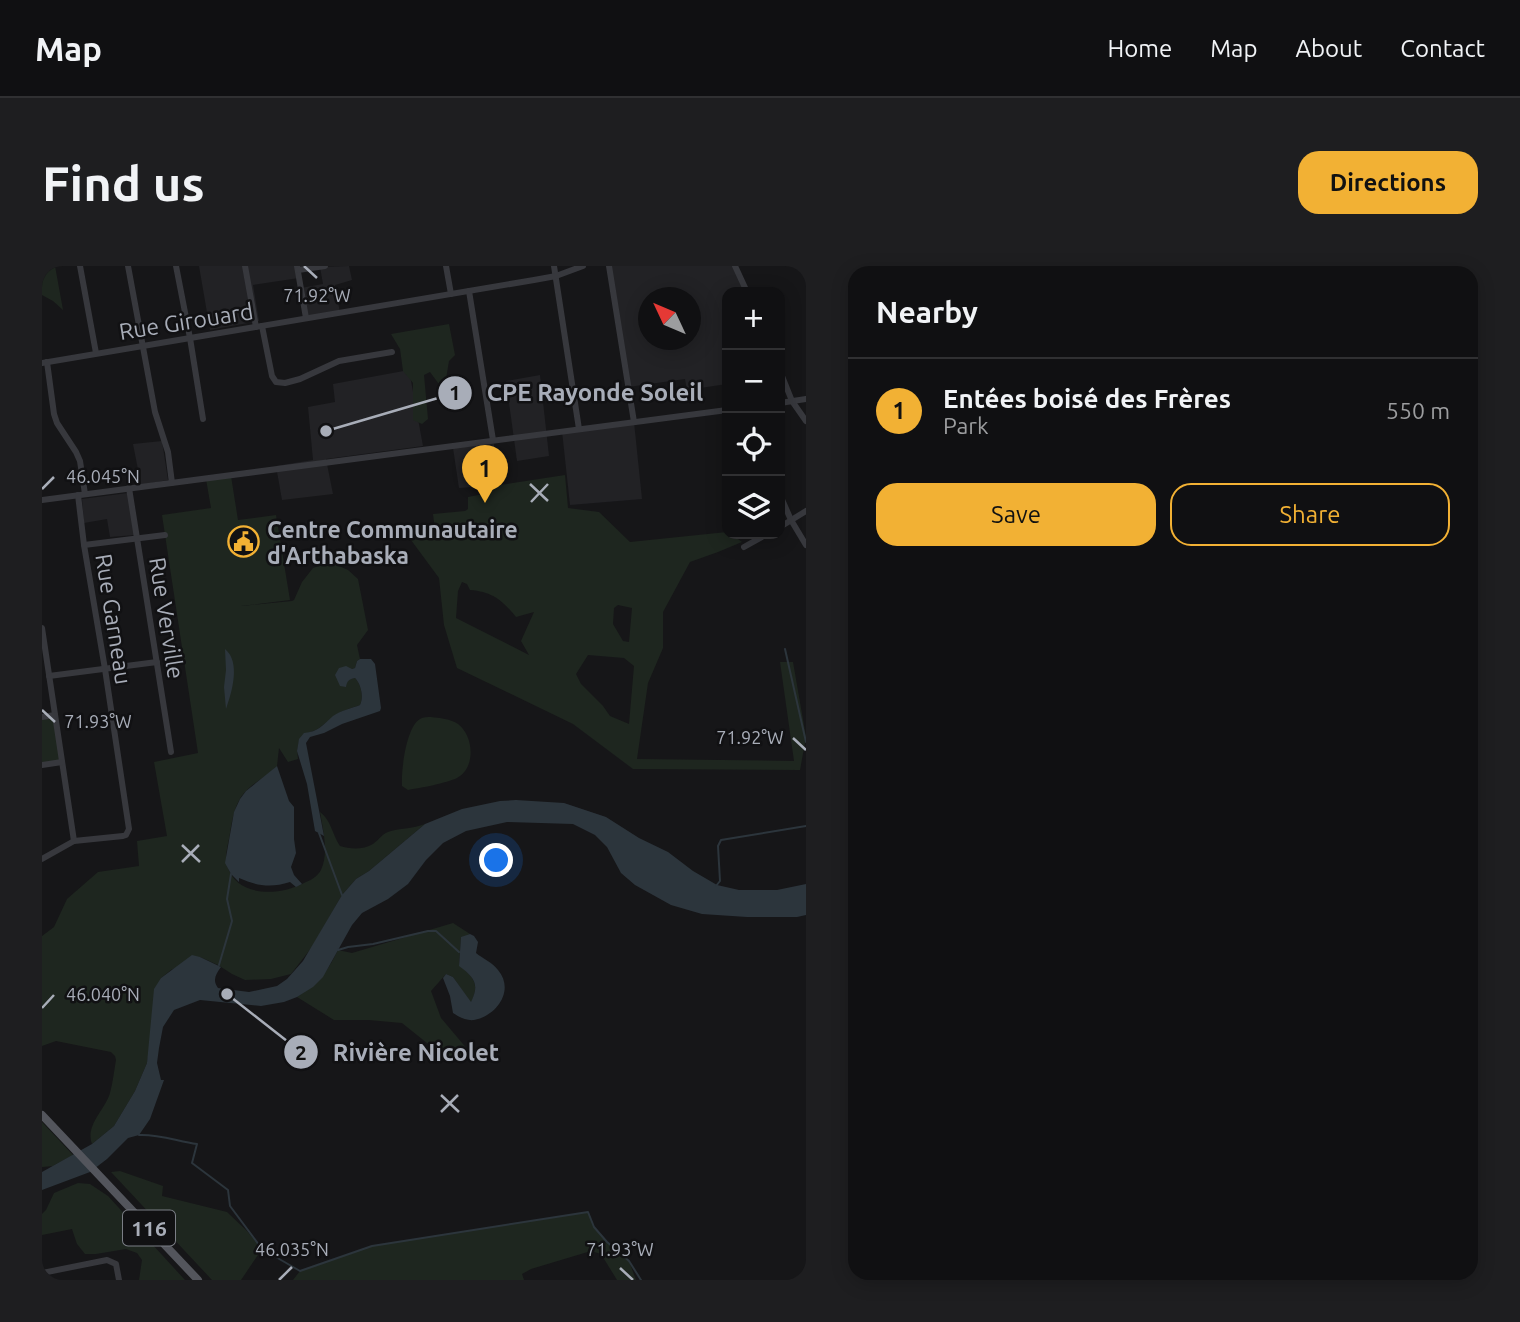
<!DOCTYPE html>
<html lang="en">
<head>
<meta charset="utf-8">
<style>
  :root { --surface:#101012; --page:#1e1e20; --text:#f1f3f6; --muted:#9c9d9f; --line:#303032; --accent:#f2b134 }
  body { margin:0; font-family:Ubuntu,sans-serif; background:var(--page); color:var(--text) }
  .controls { position:absolute; right:21px; top:21px; display:grid; overflow:hidden; border-radius:14px; box-shadow:0 4px 18px #0003 }
  .controls button { width:63px; height:63px; display:grid; place-items:center; padding:0; border:0; border-bottom:2px solid var(--line); background:var(--surface); color:var(--text); font:35px sans-serif }
  .compass { position:absolute; left:596px; top:21px; width:63px; height:63px; border-radius:50%; background:var(--surface); box-shadow:0 4px 18px #0003; rotate:314deg }
  .you { position:absolute; left:455px; top:595px; width:24px; height:24px; margin:-18px; border:5px solid #fff; border-radius:50%; background:#1a73e8; box-shadow:0 0 0 10px #1a73e833 }
  .badge { display:grid; place-items:center; width:46px; height:46px; border-radius:50%; background:var(--accent); color:#111; font-size:23px; font-weight:700 }
  .pin { position:absolute; translate:-50% -58px; filter:drop-shadow(0 2px 4px #0008) }
  .pin::after { content:''; position:absolute; top:37px; width:24px; height:21px; background:inherit; clip-path:polygon(0 0,100% 0,50% 100%) }
  .list { margin:0; padding:0; list-style:none }
  h2 { display:flex; justify-content:space-between; align-items:center; height:91px; margin:0; padding:0 28px; font-size:30px }
  h2 small { font-size:23px; font-weight:400; color:var(--muted) }
  .list li { display:grid; grid-template-columns:46px 1fr auto; gap:21px; align-items:center; box-sizing:border-box; height:105px; padding:0 28px; border-top:2px solid var(--line) }
  .list b { display:block; font-size:26px; white-space:nowrap }
  .list p { margin:0; font-size:23px; white-space:nowrap; color:var(--muted) }
  .list em { font-size:23px; font-style:normal; color:var(--muted) }
  .actions { display:flex; gap:14px; padding:21px 28px }
  .actions a { flex:1; padding:16px 0; border:2px solid var(--accent); border-radius:21px; text-align:center; font-size:24px; color:var(--accent) }
  .actions .main { background:var(--accent); color:#111 }
  .icon { flex:none; width:38px; height:38px; fill:none; stroke:currentColor; stroke-width:2; stroke-linecap:round; stroke-linejoin:round }
  .map { position:relative; flex:none; width:764px; height:1014px; overflow:hidden; border-radius:21px }
  header { display:flex; align-items:center; gap:42px; box-sizing:border-box; height:98px; padding:0 35px; background:var(--surface); border-bottom:2px solid var(--line) }
  header strong { font-size:33px }
  nav { display:flex; gap:38px; margin-inline-start:auto; font-size:24px }
  .intro { display:flex; align-items:center; justify-content:space-between; box-sizing:border-box; height:168px; padding:0 42px }
  h1 { margin:0; font-size:49px }
  .button { padding:18px 32px; border-radius:21px; background:var(--accent); color:#111; font-size:24px; font-weight:700 }
  main { display:flex; gap:42px; padding:0 42px }
  aside { flex:1; background:var(--surface); border-radius:21px; box-shadow:0 4px 18px #0003 }
  .map>svg:first-child { display:block }
  .built { fill:#222225; fill-rule:evenodd }
  .green { fill:#1e261f; fill-rule:evenodd }
  .water { fill:#2c353c }
  .lines { fill:none; stroke-linecap:round; stroke-linejoin:round }
  .stream { stroke:#2c353c; stroke-width:2 }
  .minor { stroke:#37383d; stroke-width:6 }
  .major { stroke:#53555c; stroke-width:8 }
  .ticks { fill:none; stroke:#a8adb8; stroke-width:2.5 }
  .labels { text-anchor:middle; dominant-baseline:central; stroke-width:5; stroke-linejoin:round; paint-order:stroke }
  .shield { fill:#111113; stroke:#7b7e86; stroke-width:2 }
  .shield-label { font-size:21px; font-weight:bold; fill:#a8adb8 }
  .street-label { font-size:23px; fill:#a8adb8; stroke:#111113 }
  .poi-label { font-size:23px; font-weight:bold; fill:#a8adb8; stroke:#111113; text-anchor:start }
  .ticks-label { font-size:18px; text-anchor:middle; fill:#a8adb8; stroke:#111113; stroke-width:5; stroke-linejoin:round; paint-order:stroke }
  .leader { fill:none; stroke:#a8adb8; stroke-width:2.5 }
  .callout-dot { fill:#a8adb8; stroke:#111113; stroke-width:2.5 }
  .mark-label { font-size:21px; text-anchor:middle; font-weight:bold; fill:#111 }
  .callout-label { font-size:24px; text-anchor:middle; font-weight:bold; fill:#a8adb8; stroke:#111113; stroke-width:5; stroke-linejoin:round; paint-order:stroke }
</style>
</head>
<body>
<header>
<strong>Map</strong>
<nav><a>Home</a><a>Map</a><a>About</a><a>Contact</a></nav>
</header>
<div class="intro"><h1>Find us</h1><a class="button">Directions</a></div>
<main>
<div class="map">
<svg width="764" height="1014" viewBox="0 0 764 1014">
  <rect width="100%" height="100%" fill="#161618"/>
  <g class="built">
    <polygon points="157,0 255,0 257,12 211,19 217,55 168,64"/>
    <polygon points="307,0 310,14 293,19 298,47 264,52 259,22 281,18 278,1"/>
    <path d="M567,0h126l12,26h-20v92l-40,6 -2,-11 -57,8zM606,32h42v42h-42z"/>
    <polygon points="367,104 381,180 284,193 291,228 240,234 234,200 271,194 266,141 293,136 291,118"/>
    <polygon points="498,109 507,190 475,195 464,115"/>
    <polygon points="592,156 600,233 528,239 520,165"/>
    <polygon points="120,175 126,214 99,219 91,178"/>
    <polygon points="452,178 457,219 417,222 411,182"/>
    <polygon points="86,227 93,269 68,271 65,253 42,257 40,233"/>
  </g>
  <g class="green">
    <polygon points="0,0 13,0 21,44 11,35 0,29"/>
    <polygon points="407,58 413,89 407,95 402,125 388,106 382,109 386,153 380,158 371,154 371,117 361,105 358,83 349,68"/>
    <path d="M523,209l3,33 31,4 31,30 97,-10v2h4l11,8 -24,10 -28,10 -27,50v36l-15,35 -11,76 157,2 -14,-99h13l13,75 -6,33 -167,-1 -60,-45 -116,-56 -13,-43 -5,-47 -28,-38 25,-2 -3,-24 32,-3 3,-2v-12l21,-4 6,-11 4,-2 1,5zM420,316l5,2 3,6c23,2 32,10 46,27l18,-5 -13,29 8,14 -73,-37 2,-27zM576,339l14,3 -3,34 -6,-1 -10,-17 1,-16zM546,389l36,3 10,8 -5,58 -19,-8 -7,-10 -22,-22 -5,-10z"/>
    <path d="M189,210l7,44 38,-5 14,85 -49,6 51,-5 2,-1 8,-18 11,-14 17,-6 18,8 10,9 10,51 -11,15 3,14 -3,2 -2,7 -3,1 -5,13 3,-3 5,-1c6,6 9,19 5,27 -8,3 -20,6 -27,12 -10,8 -15,14 -29,17 -7,7 -7,16 -6,25l-10,3 -9,-14 -2,18c-11,12 -28,18 -36,31 -7,11 -9,24 -11,36 -1,9 -6,23 -3,32 9,33 53,31 77,18 7,-3 13,-6 17,-13 8,-17 2,-40 -1,-58 11,8 12,22 20,34 10,3 23,4 33,-2 7,-5 9,-11 18,-13 12,-3 21,-2 34,-7l-56,47 -13,8 -14,16 -30,52 -21,27 -20,5 -26,1 -13,-6 -14,-9 -18,-8 -29,13 -10,8 -14,85 -12,28 -21,35 -22,18c-7,-19 13,-34 18,-51 3,-11 4,-22 6,-33l-1,-4 -4,-4 -55,-11 -14,5v-110l12,-9 13,-28 31,-27 41,-6 -2,-25 30,-5 -13,-74 44,-9 -36,-238 49,-7 -5,-29z"/>
    <polygon points="13,449 20,496 0,499 0,451"/>
    <path d="M389,451c8,1 20,2 27,7 16,12 18,44 -1,54 -10,5 -37,10 -49,12l-6,-4c-1,-15 4,-59 18,-67 3,-2 8,-2 11,-2z"/>
    <path d="M411,657l17,11 -9,4 -2,27c15,12 21,19 12,38l-18,-26 -7,-3 -15,17 10,27 27,32 -16,13 -50,-40 -33,-3h-35l-37,-23c23,-15 29,-23 41,-47l14,3z"/>
    <polygon points="0,856 31,889 11,900 0,901"/>
    <polygon points="78,905 121,920 120,930 185,946 205,965 220,983 199,1014 170,1014 69,906"/>
    <polygon points="36,917 48,918 66,930 143,1014 97,1014 100,994 95,987 84,983 54,988 43,988 35,978 30,963 0,969 0,948 4,944 12,927"/>
    <polygon points="546,946 552,961 565,976 587,995 594,1014 575,1014 559,988 549,985 489,1003 480,1008 482,1014 251,1014 258,1005 330,980"/>
  </g>
  <g class="water">
    <path d="M183,383c16,13 7,43 1,60l-2,-22 2,-17z"/>
    <path d="M318,393h11l4,5 6,44 -1,3 -38,13 -18,9 -14,4 -4,6 18,93 -9,-5 -8,-47 -10,-33 2,-12 5,-6c14,-1 19,-8 29,-17 7,-5 19,-8 27,-11 4,-8 1,-21 -5,-27 -6,1 -8,3 -9,9l-6,-1 -5,-11 4,-7 7,-2 6,3 3,-1 2,-7z"/>
    <path d="M235,500l12,35 5,6v32l2,14 -5,14 3,8 8,9 -6,3 -6,-5c-19,6 -33,4 -51,-4v4l-8,-8 -6,-11 9,-51 6,-13 6,-8z"/>
    <path d="M474,534l48,3 42,14 33,21 29,14 25,19 24,14 22,5h38l29,-6v31l-9,2h-50l-45,-3 -31,-9 -36,-20 -14,-12 -14,-26 -12,-12 -22,-11 -66,-2 -41,9 -23,12 -17,17 -18,24 -20,15 -26,14 -10,12 -29,52 -10,10 -16,10 -13,5 -23,4 -61,-6 -26,10 -11,17 -4,21 -2,15 4,17h3l-14,39 -11,16 -11,3 -21,21 -17,13 -48,18v-18l50,-28 22,-18 21,-35 12,-28 7,-74 7,-11 31,-23 8,2 21,10c-5,7 -9,13 -3,21l31,4 28,-6 10,-7 16,-18 39,-66 14,-16 13,-8 56,-47 37,-15 38,-8z"/>
    <path d="M428,668l4,2 4,6 -2,11c6,5 17,10 22,17 17,20 -1,46 -24,50 -7,1 -15,-3 -21,-7l-3,-17 -7,-18 3,-4 7,3 18,25c9,-18 3,-25 -12,-36l2,-29z"/>
  </g>
  <g class="lines">
    <g class="stream">
      <polyline points="743,383 764,476"/>
      <polyline points="277,567 300,629"/>
      <polyline points="674,620 678,615 676,580 679,574 764,560"/>
      <polyline points="296,684 306,681 331,678 386,665 394,665 417,686"/>
      <polyline points="177,699 190,655 185,633 189,608"/>
      <path d="M97,869c19,-1 38,6 58,9l-5,19 36,27 2,16 32,43 38,22 72,-25 216,-34 6,15 13,15 22,19 12,19"/>
    </g>
    <g class="minor">
      <polyline points="38,0 54,87"/>
      <polyline points="86,0 113,146 126,186 130,217"/>
      <polyline points="134,0 148,72 161,153"/>
      <polyline points="203,0 214,61"/>
      <polyline points="255,0 264,52"/>
      <polyline points="404,0 409,28"/>
      <polyline points="512,0 537,163"/>
      <polyline points="567,0 592,156"/>
      <polyline points="693,0 705,26"/>
      <polyline points="256,4 283,0"/>
      <polyline points="427,25 451,174"/>
      <polyline points="220,60 230,110 234,116 243,117 258,113 297,95 350,86"/>
      <polyline points="5,96 12,148 15,157 34,186 38,195 43,228"/>
      <polyline points="0,97 492,14 514,10 541,0"/>
      <polyline points="738,105 750,135 764,155"/>
      <polyline points="738,137 764,133"/>
      <polyline points="87,222 129,486"/>
      <polyline points="738,229 749,254 764,279"/>
      <polyline points="0,234 685,144"/>
      <polyline points="738,261 764,245"/>
      <polyline points="42,279 123,269"/>
      <polyline points="702,281 725,268"/>
      <polyline points="0,362 32,575"/>
      <polyline points="7,410 115,396"/>
      <polyline points="0,451 13,449"/>
      <polyline points="0,499 20,496"/>
      <polyline points="0,593 32,575 81,570 84,569 87,563 63,403 42,279 36,229"/>
      <polyline points="0,1007 65,994 74,998 77,1014"/>
    </g>
    <polyline class="major" points="0,849 156,1014"/>
  </g>
  <path class="ticks" d="M262,0l13,12M488,218l18,17M0,223l12,-12M489,236l17,-18M0,444l13,12M751,472l13,12M140,579l18,17M140,596l17,-17M0,742l12,-13M399,829l18,17M399,846l17,-17M578,1002l13,12M237,1014l13,-13"/>
  <defs>
    <symbol id="civic-ring" viewBox="-11 -11 22 22"><circle r="9.5" fill="#111113" stroke="#f2b134" stroke-width="1.5"/><path d="M-.6-6.5H3V-4.5H.6V-3L4-1V1h2V6H-6V1h2V-1L-.6-3ZM-1.2 2.5V6h2.4V2.5Z" fill="#f2b134"/></symbol>
  </defs>
  <g fill-rule="evenodd">
    <use href="#civic-ring" x="184" y="258" width="35" height="35"/>
  </g>
  <g class="labels">
    <rect class="shield" x="81" y="944.5" width="52" height="35" rx="5"/>
    <g class="shield-label">
      <text x="107" y="962">116</text>
    </g>
    <g class="street-label">
      <text transform="translate(144 55) rotate(-9)">Rue Girouard</text>
      <text transform="translate(125 352) rotate(81)">Rue Verville</text>
      <text transform="translate(72 353) rotate(81)">Rue Garneau</text>
    </g>
    <g class="poi-label">
      <text x="225" y="263">Centre Communautaire<tspan x="225" dy="26">d'Arthabaska</tspan></text>
    </g>
  </g>
  <g class="ticks-label">
    <text x="275" y="36">71.92°W</text>
    <text x="61" y="217">46.045°N</text>
    <text x="56" y="462">71.93°W</text>
    <text x="708" y="478">71.92°W</text>
    <text x="61" y="735">46.040°N</text>
    <text x="250" y="990">46.035°N</text>
    <text x="578" y="990">71.93°W</text>
  </g>
  <path class="leader" d="M284 165L413 127M185 728L259 786"/>
  <g class="callout-dot">
    <circle cx="284" cy="165" r="7"/>
    <circle cx="185" cy="728" r="7"/>
    <circle cx="413" cy="127" r="18"/>
    <circle cx="259" cy="786" r="18"/>
  </g>
  <g class="mark-label">
    <text x="413" y="134">1</text>
    <text x="259" y="794">2</text>
  </g>
  <g class="callout-label">
    <text x="553" y="135">CPE Rayonde Soleil</text>
    <text x="374" y="795">Rivière Nicolet</text>
  </g>
</svg>
<div class="controls">
<button>+</button>
<button>−</button>
<button><svg class="icon" aria-label="locate" viewBox="0 0 24 24"><circle cx="12" cy="12" r="6"/><path d="M12 2v4M12 18v4M2 12h4M18 12h4"/></svg></button>
<button><svg class="icon" aria-label="layers" viewBox="0 0 24 24"><path d="M12 4l9 5-9 5-9-5zM3 14l9 5 9-5"/></svg></button>
</div>
<svg class="compass" viewBox="-18 -18 36 36"><path d="M0-13l5 13h-10z" fill="#e53935"/><path d="M0 13l5-13h-10z" fill="#9c9d9f"/></svg>
<div class="you"></div>
<div class="pin badge" style="left:443px;top:237px">1</div>
</div>
<aside>
<h2>Nearby<small></small></h2>
<ul class="list">
<li><span class="badge">1</span><div><b>Entées boisé des Frères</b><p>Park</p></div><em>550 m</em></li>
</ul>
<div class="actions"><a class="main">Save</a><a>Share</a></div>
</aside>
</main>
</body>
</html>
